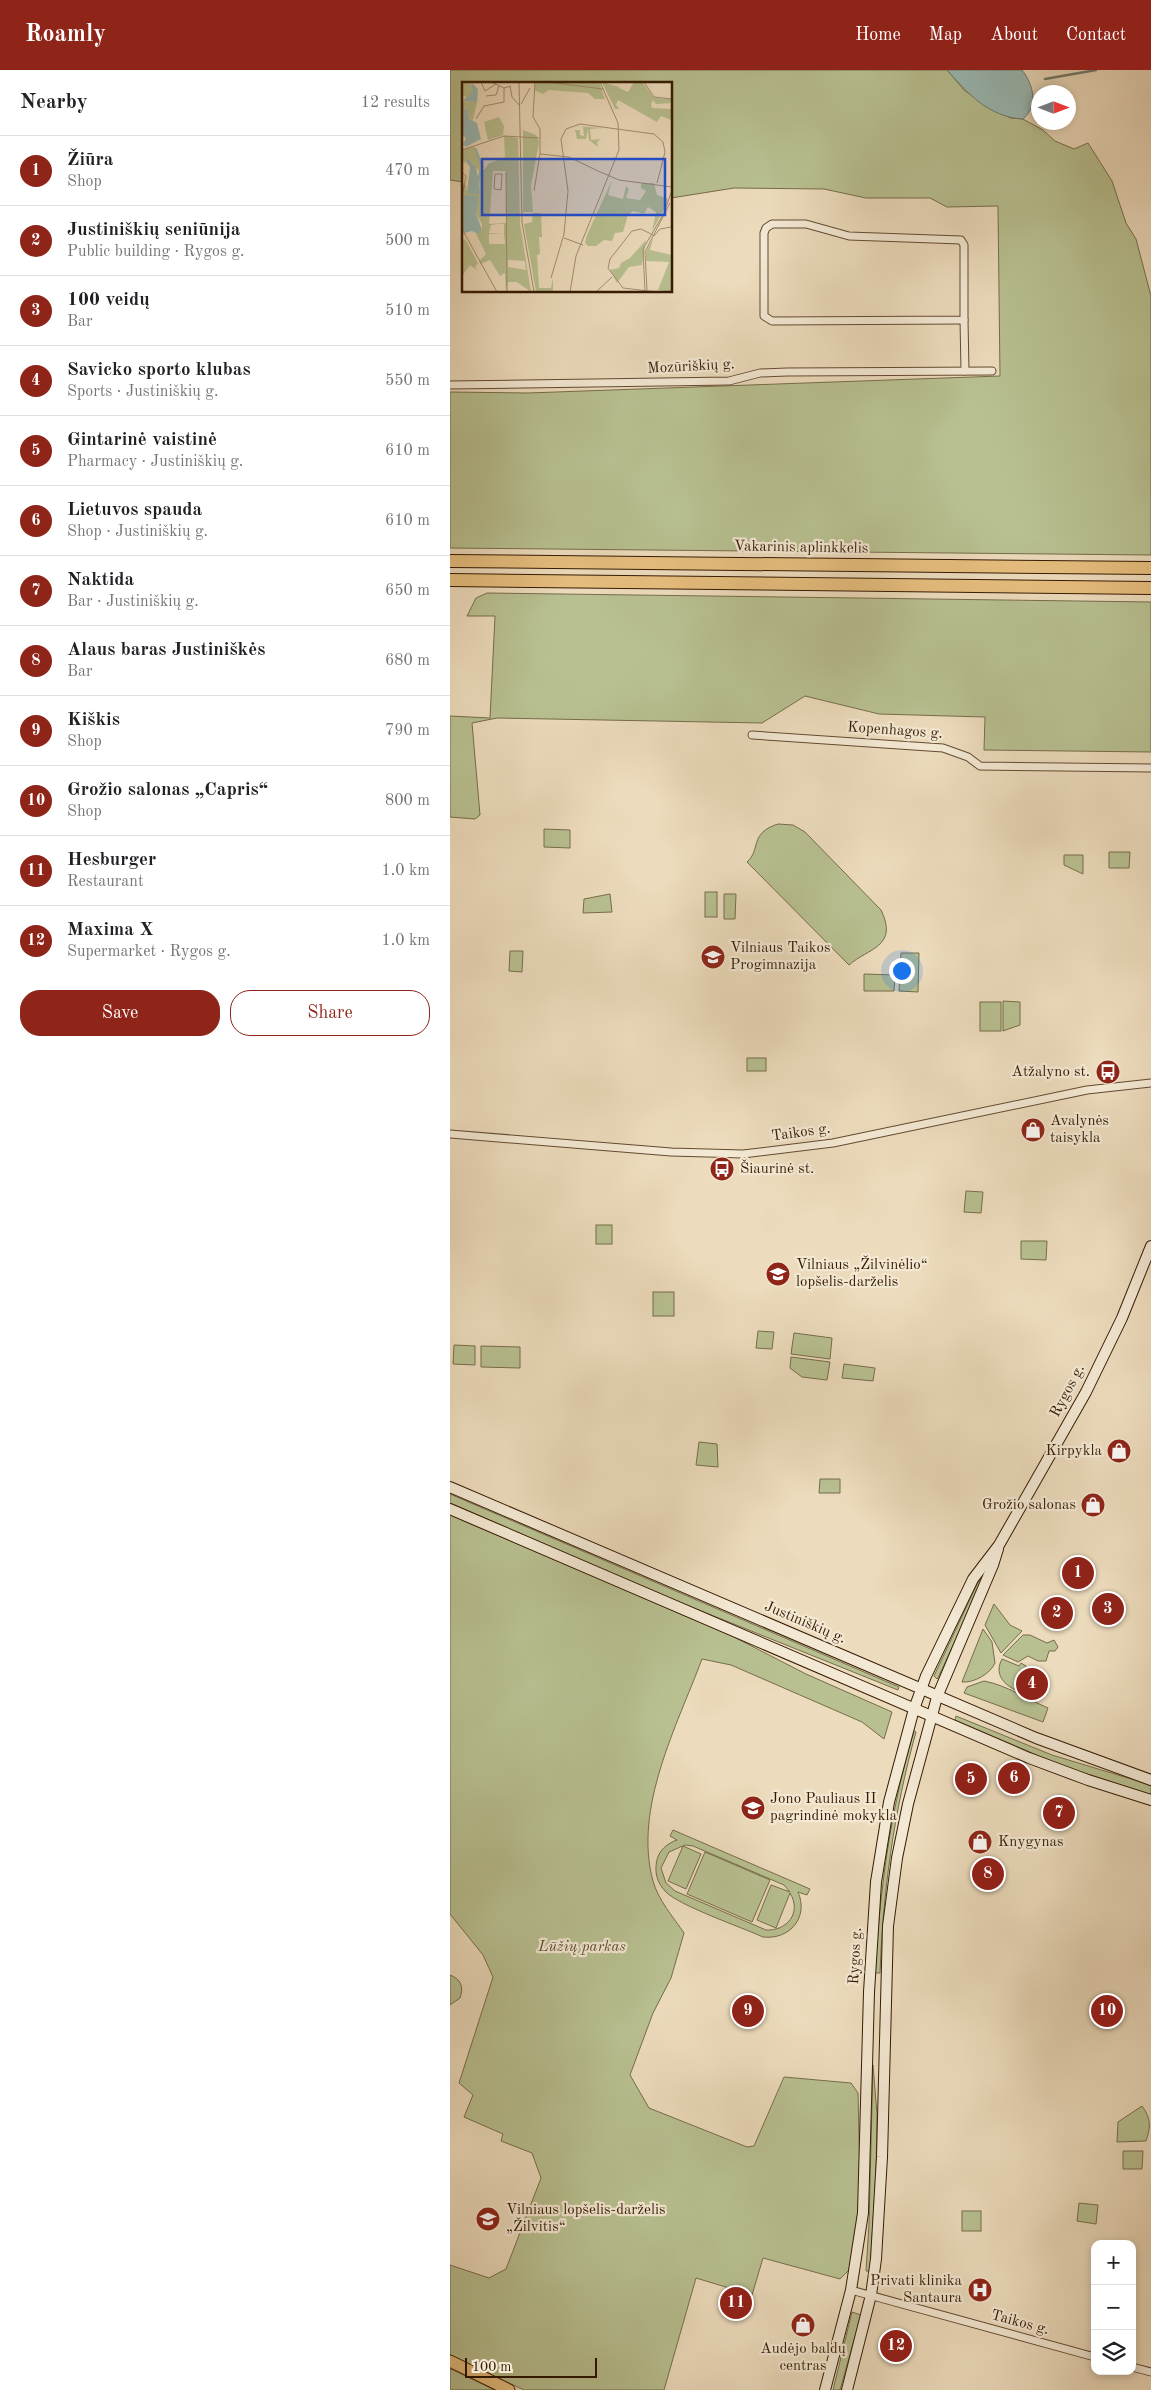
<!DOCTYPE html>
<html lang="en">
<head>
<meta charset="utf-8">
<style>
  :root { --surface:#fff; --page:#f6f6f6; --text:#202124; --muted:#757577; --line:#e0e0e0; --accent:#8f2418 }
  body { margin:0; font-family:"Old Standard TT",serif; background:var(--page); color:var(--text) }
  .controls { position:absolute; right:15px; bottom:15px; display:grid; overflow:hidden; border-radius:10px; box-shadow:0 2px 8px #0003 }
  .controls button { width:45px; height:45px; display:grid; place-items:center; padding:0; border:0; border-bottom:1px solid var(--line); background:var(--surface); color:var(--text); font:25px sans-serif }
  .compass { position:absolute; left:581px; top:15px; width:45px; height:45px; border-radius:50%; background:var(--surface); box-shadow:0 2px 8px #0003; rotate:90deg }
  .scale { position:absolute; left:15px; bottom:12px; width:132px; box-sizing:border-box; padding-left:5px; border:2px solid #351a02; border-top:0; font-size:14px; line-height:18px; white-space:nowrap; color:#351a02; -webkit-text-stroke:4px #f3e8d3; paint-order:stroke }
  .you { position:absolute; left:451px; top:900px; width:18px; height:18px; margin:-12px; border:4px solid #fff; border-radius:50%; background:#1a73e8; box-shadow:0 0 0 8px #1a73e833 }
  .badge { display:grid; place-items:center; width:32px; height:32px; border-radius:50%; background:var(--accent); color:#fff; font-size:16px; font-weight:700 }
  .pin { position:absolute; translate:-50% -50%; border:2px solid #fff; box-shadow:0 1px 5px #0006 }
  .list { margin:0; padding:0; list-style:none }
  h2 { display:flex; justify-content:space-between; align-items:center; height:65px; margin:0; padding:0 20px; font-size:21px }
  h2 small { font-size:16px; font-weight:400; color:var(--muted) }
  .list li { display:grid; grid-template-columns:32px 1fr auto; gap:15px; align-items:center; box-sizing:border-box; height:70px; padding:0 20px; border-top:1px solid var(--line) }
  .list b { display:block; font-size:19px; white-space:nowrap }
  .list p { margin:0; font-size:16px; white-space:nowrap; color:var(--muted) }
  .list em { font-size:16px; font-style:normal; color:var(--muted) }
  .actions { display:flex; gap:10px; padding:15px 20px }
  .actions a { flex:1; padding:11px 0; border:1px solid var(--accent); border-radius:20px; text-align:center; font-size:18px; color:var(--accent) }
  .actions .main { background:var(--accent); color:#fff }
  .icon { flex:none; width:28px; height:28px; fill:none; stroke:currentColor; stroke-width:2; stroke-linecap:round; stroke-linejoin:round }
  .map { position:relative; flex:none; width:701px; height:2320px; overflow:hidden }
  header { display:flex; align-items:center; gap:30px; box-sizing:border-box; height:70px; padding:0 25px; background:var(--accent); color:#fff }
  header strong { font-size:24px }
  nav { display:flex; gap:28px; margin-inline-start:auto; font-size:18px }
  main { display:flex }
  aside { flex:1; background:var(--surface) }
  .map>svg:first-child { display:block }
  .green { fill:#b8c091; stroke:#766d4a; fill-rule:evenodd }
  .water { fill:#99bab5; stroke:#717a6d }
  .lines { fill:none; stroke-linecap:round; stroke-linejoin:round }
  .stream { stroke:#717a6d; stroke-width:2.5 }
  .street-casing { stroke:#634a30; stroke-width:9 }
  .secondary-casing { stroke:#351a02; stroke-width:12 }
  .primary-casing { stroke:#351a02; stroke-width:13 }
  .highway-casing { stroke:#351a02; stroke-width:14 }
  .street { stroke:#f3e8d3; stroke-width:7 }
  .secondary { stroke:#f3e8d3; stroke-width:10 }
  .primary { stroke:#e6be7e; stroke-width:11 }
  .highway { stroke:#e6be7e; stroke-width:12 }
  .labels { text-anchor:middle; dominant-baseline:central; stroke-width:4.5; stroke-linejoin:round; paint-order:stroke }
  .street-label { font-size:15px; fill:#351a02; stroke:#f3e8d3 }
  .poi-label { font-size:15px; fill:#351a02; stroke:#f3e8d3; text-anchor:start }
  .park-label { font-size:15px; font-style:italic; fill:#5c4c2d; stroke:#f3e8d3 }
  .inset-river { fill:none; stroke:#99bab5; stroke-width:2.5 }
  .inset-road { fill:none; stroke:#a38e72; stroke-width:1 }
  .view { fill:#1d4ed8; fill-opacity:0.15; stroke:#1d4ed8; stroke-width:2.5 }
  .inset-edge { fill:none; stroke:#351a02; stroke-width:2.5 }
</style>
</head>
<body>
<header>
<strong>Roamly</strong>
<nav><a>Home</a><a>Map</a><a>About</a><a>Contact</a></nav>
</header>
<main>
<aside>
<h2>Nearby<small>12 results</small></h2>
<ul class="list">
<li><span class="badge">1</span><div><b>Žiūra</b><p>Shop</p></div><em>470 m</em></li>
<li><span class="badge">2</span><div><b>Justiniškių seniūnija</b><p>Public building · Rygos g.</p></div><em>500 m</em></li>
<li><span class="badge">3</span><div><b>100 veidų</b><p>Bar</p></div><em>510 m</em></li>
<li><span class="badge">4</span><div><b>Savicko sporto klubas</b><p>Sports · Justiniškių g.</p></div><em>550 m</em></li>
<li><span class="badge">5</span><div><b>Gintarinė vaistinė</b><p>Pharmacy · Justiniškių g.</p></div><em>610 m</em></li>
<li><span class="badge">6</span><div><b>Lietuvos spauda</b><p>Shop · Justiniškių g.</p></div><em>610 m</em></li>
<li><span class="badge">7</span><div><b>Naktida</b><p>Bar · Justiniškių g.</p></div><em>650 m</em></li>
<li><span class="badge">8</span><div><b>Alaus baras Justiniškės</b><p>Bar</p></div><em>680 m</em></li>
<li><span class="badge">9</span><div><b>Kiškis</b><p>Shop</p></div><em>790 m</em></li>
<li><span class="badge">10</span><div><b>Grožio salonas „Capris“</b><p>Shop</p></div><em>800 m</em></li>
<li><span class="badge">11</span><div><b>Hesburger</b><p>Restaurant</p></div><em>1.0 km</em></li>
<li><span class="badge">12</span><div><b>Maxima X</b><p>Supermarket · Rygos g.</p></div><em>1.0 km</em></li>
</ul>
<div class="actions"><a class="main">Save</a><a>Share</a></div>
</aside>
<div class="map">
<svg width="701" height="2320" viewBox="0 0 701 2320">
  <rect width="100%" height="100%" fill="#ecdbbc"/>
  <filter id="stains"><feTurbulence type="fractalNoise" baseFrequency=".004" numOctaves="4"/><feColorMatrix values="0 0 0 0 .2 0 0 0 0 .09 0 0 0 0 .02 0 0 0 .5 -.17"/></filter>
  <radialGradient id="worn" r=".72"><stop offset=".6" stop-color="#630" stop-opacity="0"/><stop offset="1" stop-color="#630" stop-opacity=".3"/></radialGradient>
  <g class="green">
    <polygon points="0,0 497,0 515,21 560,48 573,49 593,60 605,71 624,79 638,73 662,111 676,153 686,169 701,226 701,485 0,478 0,322 78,323 550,306 548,136 497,137 480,128 416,128 374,119 284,118 221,128 221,14 14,14 14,112 0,110"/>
    <polygon points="37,523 701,532 701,682 534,680 535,647 429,644 355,626 312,653 47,648 22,653 30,745 25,749 0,747 0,646 40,648 45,546 17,546 26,528"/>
    <path d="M328,754l15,1 12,7 76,78c18,37 -13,38 -32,55l-102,-103c14,-12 2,-29 31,-38z"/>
    <polygon points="94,759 120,760 120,778 94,777"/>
    <polygon points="659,782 680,782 679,798 659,798"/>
    <polygon points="614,785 633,785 633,804 614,795"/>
    <rect x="255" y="822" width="12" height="25"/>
    <polygon points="160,824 162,842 133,843 134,829"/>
    <polygon points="274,824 286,824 285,849 274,849"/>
    <polygon points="60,881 73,881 72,902 59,901"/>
    <polygon points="451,883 469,883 468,922 449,921"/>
    <polygon points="414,904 445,905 444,921 414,921"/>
    <polygon points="553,931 570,932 570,955 553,961"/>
    <rect x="530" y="932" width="21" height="29"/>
    <rect x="297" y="988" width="19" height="13"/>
    <polygon points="516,1121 533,1122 531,1143 514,1142"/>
    <rect x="146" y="1155" width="16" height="19"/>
    <polygon points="571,1171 597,1171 596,1190 571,1189"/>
    <rect x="203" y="1222" width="21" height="24"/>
    <polygon points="308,1261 324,1262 322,1279 306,1278"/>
    <polygon points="344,1263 382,1268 380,1289 341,1284"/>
    <polygon points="4,1275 25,1276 25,1295 3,1294"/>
    <polygon points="31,1276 70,1277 70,1298 31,1297"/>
    <polygon points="341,1287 380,1292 377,1310 352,1307 340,1298"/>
    <polygon points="394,1294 425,1298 423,1311 392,1308"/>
    <polygon points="249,1372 267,1374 268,1397 246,1395"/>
    <polygon points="370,1409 390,1409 390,1423 369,1423"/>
    <polygon points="0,1424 449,1617 448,1620 224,1530 0,1433"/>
    <path d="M0,1445l282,121 74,38 86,38 -8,27 -22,-17 -131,-57 -29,-6c-25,67 -69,149 -49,222 5,19 21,37 31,52l-13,45 -18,35 -23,62 19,33 98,39 7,-1 30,-69 67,6 7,10 2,84 -2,38 -8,54 -10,10 -77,-21 -11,37 -56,-17 -32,112h-140l-74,-35v-90l39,13 17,-9 35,-91 -9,-25 -31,-12 2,-7 -39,-17 9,-22 -14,-12 34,-106 -10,-22 -33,-41z"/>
    <polygon points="543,1488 488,1608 487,1609 484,1606 538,1491"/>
    <polygon points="544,1534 560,1555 572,1561 551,1583 535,1555"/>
    <path d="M533,1559l9,13 3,21c-5,11 -21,20 -33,19z"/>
    <polygon points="573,1565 580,1565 597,1573 604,1570 608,1577 605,1581 599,1581 596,1591 588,1591 578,1586 568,1592 553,1585"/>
    <path d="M552,1589l17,7 2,-3 5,3 -7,15 14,9 -1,5c-15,-2 -42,-14 -30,-36z"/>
    <path d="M534,1611c22,4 43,18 64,27l-5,14 -79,-29 3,-6z"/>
    <polygon points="506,1646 602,1685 701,1715 701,1725 610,1695 505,1650"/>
    <path d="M464,1661l2,1c-22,79 -33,159 -36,241h-5c5,-83 15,-162 39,-242z"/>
    <path d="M223,1760l137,59 -3,6 -9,-3c11,25 -8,48 -35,45 -22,-10 -83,-31 -97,-45 -9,-9 -12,-20 -9,-32 2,-10 11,-17 20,-20l-7,-4zM235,1775l8,1 91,39 6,7 -19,-7 -14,35 19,8 14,-35c12,20 -3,38 -24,37l-91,-39 -9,-8 -5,-15 8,-16z"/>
    <polygon points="233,1776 251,1784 236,1819 218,1811"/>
    <polygon points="255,1782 320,1810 302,1852 237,1824"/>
    <path d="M0,1905c11,4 14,12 10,23l-10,7z"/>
    <polygon points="423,1995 427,2044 426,2103 420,2201 416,2201 419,2154"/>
    <path d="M692,2036c9,12 9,21 4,35l-29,1 1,-20z"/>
    <polygon points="673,2081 693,2081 692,2099 673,2099"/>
    <polygon points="629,2133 648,2135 646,2154 627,2151"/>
    <rect x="512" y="2141" width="19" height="20"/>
    <polygon points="402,2242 411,2245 390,2320 383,2320"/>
    <polygon points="0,2299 3,2300 45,2320 0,2320"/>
  </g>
  <path class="water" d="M497,0h75c12,15 16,36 1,49 -34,-2 -55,-25 -76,-49z"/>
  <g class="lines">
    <polyline class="stream" points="595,9 646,0"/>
    <defs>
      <g id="street">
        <polygon points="322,154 356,154 399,166 511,170 514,175 514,250 322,251 314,246 314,163 316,158"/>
        <polyline points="514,250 515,301"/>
        <polyline points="0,315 279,311 310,303 337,302 542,301"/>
        <polyline points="302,665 493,678 518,687 530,696 701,698"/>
        <polyline points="0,1064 221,1082 293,1084 383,1073 637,1020 701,1013"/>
        <polyline points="401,2220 645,2287"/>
        <polyline points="682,2297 701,2302"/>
      </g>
      <g id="secondary">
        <polyline points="0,1417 586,1668 701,1710"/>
        <polyline points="0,1439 579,1688 638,1710 701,1730"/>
        <polyline points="375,2320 401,2220 413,2143 419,1922 426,1812 439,1732 464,1639 476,1606 523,1509 549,1475 636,1322 672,1248 701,1176"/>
        <polyline points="397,2320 421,2225 426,2189 432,2087 438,1856 447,1788 458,1734 487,1627 543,1495 548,1479"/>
      </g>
      <polyline id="primary" points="0,2291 59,2320"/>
      <g id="highway">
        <polyline points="0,491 701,498"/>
        <polyline points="0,510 701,518"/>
      </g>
    </defs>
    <use href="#street" class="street-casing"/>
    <use href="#secondary" class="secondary-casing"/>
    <use href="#primary" class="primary-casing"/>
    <use href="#highway" class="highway-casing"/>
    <use href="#street" class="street"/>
    <use href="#secondary" class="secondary"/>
    <use href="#primary" class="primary"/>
    <use href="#highway" class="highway"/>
  </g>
  <defs>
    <symbol id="school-disc" viewBox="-11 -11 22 22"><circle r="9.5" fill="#8f2418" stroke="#f3e8d3"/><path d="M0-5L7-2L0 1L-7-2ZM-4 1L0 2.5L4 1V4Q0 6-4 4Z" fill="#fff"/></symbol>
    <symbol id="bus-disc" viewBox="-11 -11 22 22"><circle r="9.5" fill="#8f2418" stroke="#f3e8d3"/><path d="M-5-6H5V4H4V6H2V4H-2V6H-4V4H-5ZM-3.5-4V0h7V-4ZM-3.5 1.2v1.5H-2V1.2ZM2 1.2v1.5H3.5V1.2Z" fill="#fff"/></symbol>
    <symbol id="shop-disc" viewBox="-11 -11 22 22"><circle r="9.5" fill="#8f2418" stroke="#f3e8d3"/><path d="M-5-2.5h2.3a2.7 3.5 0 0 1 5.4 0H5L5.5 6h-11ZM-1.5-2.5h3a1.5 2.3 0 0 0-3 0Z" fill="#fff"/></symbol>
    <symbol id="hospital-disc" viewBox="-11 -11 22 22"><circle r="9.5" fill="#8f2418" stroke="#f3e8d3"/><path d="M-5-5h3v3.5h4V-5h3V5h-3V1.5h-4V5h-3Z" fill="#fff"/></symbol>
  </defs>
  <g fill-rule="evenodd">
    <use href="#school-disc" x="249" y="873" width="28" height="28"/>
    <use href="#bus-disc" x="644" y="988" width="28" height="28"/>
    <use href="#shop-disc" x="569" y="1046" width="28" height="28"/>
    <use href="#bus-disc" x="258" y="1085" width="28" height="28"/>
    <use href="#school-disc" x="314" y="1190" width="28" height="28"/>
    <use href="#shop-disc" x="655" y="1367" width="28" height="28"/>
    <use href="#shop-disc" x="629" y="1421" width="28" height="28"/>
    <use href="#school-disc" x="289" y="1724" width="28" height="28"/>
    <use href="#shop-disc" x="516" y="1758" width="28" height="28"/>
    <use href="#school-disc" x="24" y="2135" width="28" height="28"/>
    <use href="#hospital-disc" x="516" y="2206" width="28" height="28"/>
    <use href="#shop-disc" x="339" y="2241" width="28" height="28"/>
  </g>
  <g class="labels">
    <g class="street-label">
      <text transform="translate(241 297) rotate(-3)">Mozūriškių g.</text>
      <text transform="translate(351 478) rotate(1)">Vakarinis aplinkkelis</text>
      <text transform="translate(445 661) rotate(4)">Kopenhagos g.</text>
      <text transform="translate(351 1063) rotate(-8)">Taikos g.</text>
      <text transform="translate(618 1321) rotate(-62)">Rygos g.</text>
      <text transform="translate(355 1553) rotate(23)">Justiniškių g.</text>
      <text transform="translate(406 1886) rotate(-87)">Rygos g.</text>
      <text transform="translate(570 2253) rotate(15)">Taikos g.</text>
    </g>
    <g class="poi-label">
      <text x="280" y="878">Vilniaus Taikos<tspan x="280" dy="17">Progimnazija</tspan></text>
      <text x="640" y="1002" text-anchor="end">Atžalyno st.</text>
      <text x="600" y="1051">Avalynės<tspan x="600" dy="17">taisykla</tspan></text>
      <text x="290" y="1099">Šiaurinė st.</text>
      <text x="346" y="1195">Vilniaus „Žilvinėlio“<tspan x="346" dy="17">lopšelis-darželis</tspan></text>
      <text x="652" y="1381" text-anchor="end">Kirpykla</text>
      <text x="626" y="1435" text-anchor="end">Grožio salonas</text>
      <text x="320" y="1729">Jono Pauliaus II<tspan x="320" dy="17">pagrindinė mokykla</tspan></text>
      <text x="548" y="1772">Knygynas</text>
      <text x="56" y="2140">Vilniaus lopšelis-darželis<tspan x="56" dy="17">„Žilvitis“</tspan></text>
      <text x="512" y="2211" text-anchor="end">Privati klinika<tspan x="512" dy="17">Santaura</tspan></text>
      <text x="353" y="2279" text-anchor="middle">Audėjo baldų<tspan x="353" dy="17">centras</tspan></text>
    </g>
    <g class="park-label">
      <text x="132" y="1877">Lūžių parkas</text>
    </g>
  </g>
  <g transform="translate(12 12)">
    <rect width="210" height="210" fill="#ecdbbc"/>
    <path d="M74,0h63l6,17h-10l-7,-6 -39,-3 -6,4 -9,-4zM140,0l17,5 1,-5 -1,6 9,4 6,-10 9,1 11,15 18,1v4l-16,1 -3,-4 -2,4 1,4 20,1 -1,11 -10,-4 -4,6 -39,-22 -2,5 3,4h-4zM-2 8a7 7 0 1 1 14 0a7 7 0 1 1-14 0ZM0,19l15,1 -4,18 -5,-2v-8l-5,-2zM37,35l5,9 -1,9 -15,5 -4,-18zM112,44l29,2 -13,1 1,11 10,-1 -4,3 1,5 -9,-7 -1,-11 -2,10h-9l-2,-9h5v5l4,1 -1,-9zM61,48l13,5 3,7 -8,44 2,27h8l1,24h-3l1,17 -3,1 2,33h12l2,-10v14h16h-33l-12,-68 8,-2 1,-10h-10zM42,54l14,2 2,86 11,68 -14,-10h-9l-2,10 -1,-19 -5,3 -10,-16 -10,4 -1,-3 7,-7 -10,-20 6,-4v-6l-6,-11 -1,-17 -13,2v-14l4,1 1,8 13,-5v-11l8,-13 17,-7zM31,89h13v52l-17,1zM36,142h6v10l-15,-1 2,-8zM27,152h15l1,10h-16zM46,178l17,1 1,9 -18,-3zM12,64l8,23 -3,2 -7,-9 -7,-2v4l-3,-5v-9zM150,98l-4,15 15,4 3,-13 3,3 -3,9 14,2 6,-9 -5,-3v-5h13l3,12 11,4 -1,5 -15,27 4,-19 -8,-5 -4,7 -11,-3 -5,4 -5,17 -8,1 -3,8 -8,-1 -8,6h-8l-3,-3 2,-8zM191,156l-3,12 22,5v37l-14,-2 11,-28 -23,-1v-9zM3,157l13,24 -3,4 3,4 -8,-6 -8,11v-35zM184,158l-4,25 -13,2 -12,16 -7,-13 9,-2 2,-5 9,-5z" fill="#b8c091" fill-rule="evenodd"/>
    <path d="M9,0l7,7 -1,13 -15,-1 11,-9zM0,22l2,5 8,1h-4v8l9,5 4,16 -15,8 -3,-3 3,-6 -4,-3zM6,77l8,8 2,10 1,-6 7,-2 -6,8 -1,18 -12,-2 3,-26 -5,-7zM3,113l14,1 -3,17 6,17 -4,4 -6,-3 -8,2 -2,-5v-30z" fill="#99bab5"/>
    <path class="inset-river" d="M13,66l8,20"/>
    <path class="inset-road" d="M19,0l4,9 11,-7M29,0l13,6 7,-2M57,0l3,140 12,70M73,0l-2,35 7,12v25l29,3 29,14M86,0l55,7M182,0l10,15 18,2M48,4l2,11 7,8M24,14l10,-1 3,-9M59,22l9,-16M14,37l8,-13 20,-4v-14M0,68l42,-14 35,2M136,89l21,9 53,7M0,90l4,4 -4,21M44,90l1,120M33,92h7l-1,16 -7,-1zM72,109l6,-37M0,147l35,63M191,153l-12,-6 -9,2 -22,28 -2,9 15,20 34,4M192,154l6,-7 11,-2M102,156l19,7M89,196l13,-44 4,-43 -7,-52 5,-10 14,-5 74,10 9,8 2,10 -8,31M185,208l-2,-38 25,-49M108,210l6,-36 43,-106 -1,-27 -18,-41M134,210l16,-15M183,210l-2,-43 21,-36 8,-23"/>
    <path class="view" d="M20,77h183v56h-183z"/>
    <rect width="210" height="210" class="inset-edge"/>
  </g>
  <rect width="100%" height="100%" filter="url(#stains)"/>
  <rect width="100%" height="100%" fill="url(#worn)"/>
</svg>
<div class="controls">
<button>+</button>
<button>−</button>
<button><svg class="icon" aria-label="layers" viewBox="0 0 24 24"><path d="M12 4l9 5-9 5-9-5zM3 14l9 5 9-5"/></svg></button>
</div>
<svg class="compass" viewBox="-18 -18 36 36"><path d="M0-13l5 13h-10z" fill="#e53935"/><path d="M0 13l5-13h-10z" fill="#757577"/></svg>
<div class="scale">100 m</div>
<div class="you"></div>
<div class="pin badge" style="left:628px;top:1503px">1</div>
<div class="pin badge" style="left:607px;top:1543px">2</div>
<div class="pin badge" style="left:658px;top:1539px">3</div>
<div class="pin badge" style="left:582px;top:1614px">4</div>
<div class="pin badge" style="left:521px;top:1709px">5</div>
<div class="pin badge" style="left:564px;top:1708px">6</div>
<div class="pin badge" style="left:609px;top:1743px">7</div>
<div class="pin badge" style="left:538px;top:1804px">8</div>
<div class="pin badge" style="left:298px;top:1941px">9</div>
<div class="pin badge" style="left:657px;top:1941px">10</div>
<div class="pin badge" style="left:286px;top:2233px">11</div>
<div class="pin badge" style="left:446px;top:2276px">12</div>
</div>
</main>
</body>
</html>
